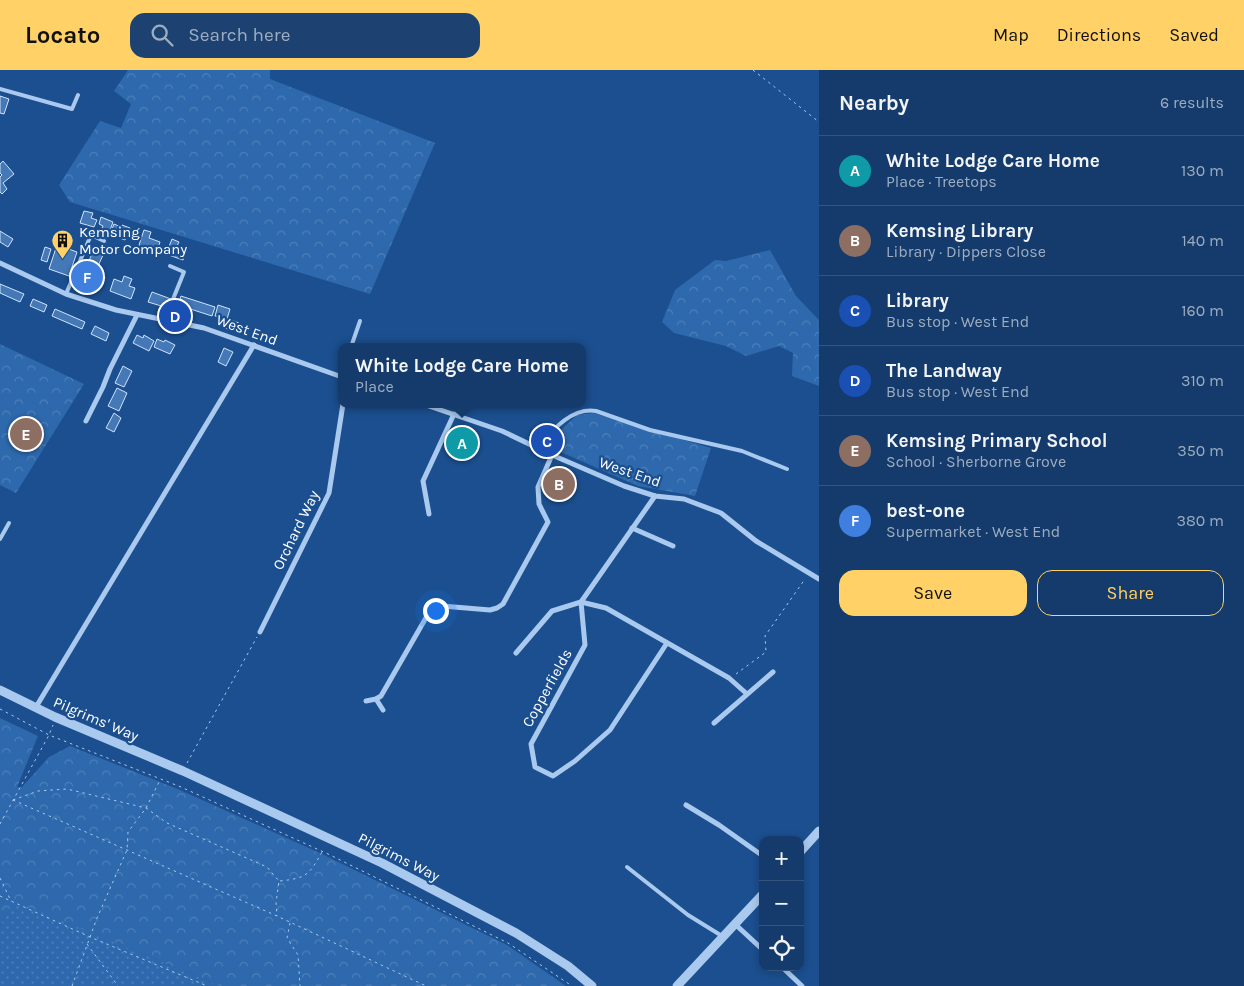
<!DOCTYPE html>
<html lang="en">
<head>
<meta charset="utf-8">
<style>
  :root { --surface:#143b6b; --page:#1d4271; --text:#f1f3f6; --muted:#9dadc1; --line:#33557e; --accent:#ffd166 }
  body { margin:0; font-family:Karla,sans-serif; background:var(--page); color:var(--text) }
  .controls { position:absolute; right:15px; bottom:15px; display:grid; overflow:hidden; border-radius:10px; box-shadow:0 2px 8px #0003 }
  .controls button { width:45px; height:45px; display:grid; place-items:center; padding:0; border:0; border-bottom:1px solid var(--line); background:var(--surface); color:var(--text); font:25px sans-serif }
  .you { position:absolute; left:435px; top:540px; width:18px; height:18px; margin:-12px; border:4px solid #fff; border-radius:50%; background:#1a73e8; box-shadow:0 0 0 8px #1a73e833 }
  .badge { display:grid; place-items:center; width:32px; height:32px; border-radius:50%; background:var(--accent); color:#fff; font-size:16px; font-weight:700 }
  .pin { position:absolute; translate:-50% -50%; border:2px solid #fff; box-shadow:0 1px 5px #0006 }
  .popup { position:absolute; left:338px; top:273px; width:248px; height:65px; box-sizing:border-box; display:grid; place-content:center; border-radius:10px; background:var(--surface); filter:drop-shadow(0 1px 4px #0005); font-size:16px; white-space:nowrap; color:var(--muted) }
  .popup b { font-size:19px; color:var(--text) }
  .popup::after { content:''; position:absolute; left:50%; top:100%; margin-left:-10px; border:10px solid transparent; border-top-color:var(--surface) }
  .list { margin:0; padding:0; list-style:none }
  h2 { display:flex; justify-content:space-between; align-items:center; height:65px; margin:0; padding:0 20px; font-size:21px }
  h2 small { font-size:16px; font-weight:400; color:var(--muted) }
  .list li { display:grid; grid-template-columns:32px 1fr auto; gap:15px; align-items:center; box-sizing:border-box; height:70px; padding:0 20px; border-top:1px solid var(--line) }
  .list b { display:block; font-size:19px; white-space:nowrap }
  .list p { margin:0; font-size:16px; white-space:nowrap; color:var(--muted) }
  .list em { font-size:16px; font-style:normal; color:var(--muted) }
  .actions { display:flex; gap:10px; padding:15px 20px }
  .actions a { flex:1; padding:11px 0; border:1px solid var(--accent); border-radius:15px; text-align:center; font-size:18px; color:var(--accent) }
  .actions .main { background:var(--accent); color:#111 }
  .icon { flex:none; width:28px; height:28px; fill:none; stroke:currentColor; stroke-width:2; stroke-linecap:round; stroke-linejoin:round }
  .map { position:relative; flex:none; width:819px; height:916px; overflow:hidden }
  header { display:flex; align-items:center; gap:30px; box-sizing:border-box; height:70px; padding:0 25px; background:var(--accent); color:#111 }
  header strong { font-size:24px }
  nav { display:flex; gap:28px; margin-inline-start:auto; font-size:18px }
  .search { width:350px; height:45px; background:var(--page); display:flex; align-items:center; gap:12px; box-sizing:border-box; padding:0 18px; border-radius:15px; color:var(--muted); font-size:19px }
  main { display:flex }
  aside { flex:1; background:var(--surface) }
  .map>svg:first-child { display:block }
  .grass { fill:url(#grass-dots) }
  .forest { fill:url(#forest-crowns) }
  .building { fill:#4478b7; stroke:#cfe3fa }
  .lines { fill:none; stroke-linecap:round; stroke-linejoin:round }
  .path { stroke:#a9c9ee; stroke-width:1; stroke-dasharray:2.5 4; stroke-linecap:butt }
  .service { stroke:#a9c9ee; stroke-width:4 }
  .minor { stroke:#a9c9ee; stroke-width:5 }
  .tertiary { stroke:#a9c9ee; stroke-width:9 }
  .labels { text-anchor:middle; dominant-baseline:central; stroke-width:4.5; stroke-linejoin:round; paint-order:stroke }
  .poi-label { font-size:15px; fill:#fff; stroke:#1b4f8f; text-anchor:start }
  .street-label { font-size:15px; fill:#fff; stroke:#1b4f8f }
</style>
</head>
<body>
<header>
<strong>Locato</strong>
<div class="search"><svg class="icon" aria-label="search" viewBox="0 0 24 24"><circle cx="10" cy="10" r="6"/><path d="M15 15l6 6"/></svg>Search here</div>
<nav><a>Map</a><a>Directions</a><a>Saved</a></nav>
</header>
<main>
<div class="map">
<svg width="819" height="916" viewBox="0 0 819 916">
  <defs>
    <pattern id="grass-dots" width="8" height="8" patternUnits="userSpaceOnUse" patternTransform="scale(1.25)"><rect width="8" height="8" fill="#2e69ad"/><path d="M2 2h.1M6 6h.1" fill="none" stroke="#4d80b9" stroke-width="1.8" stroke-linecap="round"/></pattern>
    <pattern id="forest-crowns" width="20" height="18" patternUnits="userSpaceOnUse" patternTransform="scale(1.25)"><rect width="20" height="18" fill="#2e69ad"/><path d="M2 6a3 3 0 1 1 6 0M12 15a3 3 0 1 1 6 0" fill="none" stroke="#4d80b9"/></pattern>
  </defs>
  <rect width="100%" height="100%" fill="#1b4f8f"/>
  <polygon class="grass" points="14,830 220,916 0,916 0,856"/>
  <g class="forest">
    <polygon points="128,0 270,0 270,9 435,73 370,224 70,132 59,115 100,51 121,58 131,34 114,21"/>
    <polygon points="770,180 796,226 819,250 819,316 792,306 793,283 779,276 746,286 726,276 674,263 662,252 675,220 715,190 726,191"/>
    <polygon points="0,274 84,314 16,423 0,415"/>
    <polygon points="593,343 711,378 695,426 638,416 545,375 577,345"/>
    <polygon points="0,648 38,666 17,717 22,717 49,687 70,676 180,720 322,784 507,875 566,916 220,916 14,831 0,856"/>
  </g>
  <g class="building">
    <polygon points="0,26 9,29 4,44 0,43"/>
    <polygon points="3,91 14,104 3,113 7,119 2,124 0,122 0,107 2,105 0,103 0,94"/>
    <polygon points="84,141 93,143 91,148 97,150 94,157 80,153"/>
    <polygon points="101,147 113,152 109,163 101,160 103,156 99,154"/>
    <polygon points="114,154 121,157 122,155 130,158 125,170 110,164"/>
    <polygon points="144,160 151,162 149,168 160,172 157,181 139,175"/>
    <polygon points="0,161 13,169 8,177 0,172"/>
    <polygon points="172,169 179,172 177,176 187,180 183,190 166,184"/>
    <polygon points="57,175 77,182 69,206 49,199"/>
    <polygon points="45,177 51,179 47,192 41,190"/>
    <polygon points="94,178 104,183 98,196 89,191"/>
    <polygon points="79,197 105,207 100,218 75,208"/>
    <polygon points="124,206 132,209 129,216 135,218 131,229 110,221 114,209 122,212"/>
    <polygon points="0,214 24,224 20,232 0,223"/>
    <polygon points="152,222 171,229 168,238 148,232"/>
    <polygon points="181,226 215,237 212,246 178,235"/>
    <polygon points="33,229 47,235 44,242 30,236"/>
    <polygon points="218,235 230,239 227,249 215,246"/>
    <polygon points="55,239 85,252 82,259 52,246"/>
    <polygon points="228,249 239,253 236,262 225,258"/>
    <polygon points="95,256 109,263 106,271 91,264"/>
    <polygon points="137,265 143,268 144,265 154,271 149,281 133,273"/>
    <polygon points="157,269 164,272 165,270 175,275 170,284 154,277"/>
    <polygon points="224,278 233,282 226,296 218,292"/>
    <polygon points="123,296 132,301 124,317 115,313"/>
    <polygon points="117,318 127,323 119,341 108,336"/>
    <polygon points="114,343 121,348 114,362 106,358"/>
    <polygon points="468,362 472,381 468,382 469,388 462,390 461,386 455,387 451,365"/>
    <polygon points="557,405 565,409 567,418 560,424 558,429 550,426 549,419 551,418 550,411"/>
  </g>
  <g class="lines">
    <g class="path">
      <polyline points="753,0 819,52"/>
      <polyline points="736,604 766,582 765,566 805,509"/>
      <polyline points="0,639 49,665 181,717 328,784 508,873 572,916"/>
      <polyline points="187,693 257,567"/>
      <polyline points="13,730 277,846 426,916"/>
      <polyline points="13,730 38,721 67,719 146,738 167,753 267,797 279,811 276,833 277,846"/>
      <polyline points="0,754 49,665 53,655"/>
      <polyline points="0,808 11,831 90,867 207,916"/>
      <path d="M280,811c27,-3 29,-6 42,-29"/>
      <polyline points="0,826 11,831"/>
      <polyline points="290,853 287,868 298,885 300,916"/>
      <polyline points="87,874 118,916"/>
      <polyline points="72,916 97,848 127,780 128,762 146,738 160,710"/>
    </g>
    <g class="service">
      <polyline points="0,19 72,39 78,25"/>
      <polyline points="66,224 91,165 104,171"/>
      <polyline points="165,249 184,202 170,196"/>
      <polyline points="351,277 360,251"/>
      <path d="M537,378c15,-17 34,-41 59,-37l54,19 92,21 45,18"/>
      <polyline points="0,469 9,453"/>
      <polyline points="627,797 688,845 722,866"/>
    </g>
    <g class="minor">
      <polyline points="0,193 66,224 116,240 204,258 342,307"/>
      <polyline points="423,334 502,361 552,385 624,416 655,426 684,429 721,443 756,471 819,509"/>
      <polyline points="86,351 103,317 110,299 137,245"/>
      <polyline points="655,426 581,532 606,538 729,608 747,624"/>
      <polyline points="429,444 423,411 454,344"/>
      <polyline points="632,458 673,476"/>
      <polyline points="260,562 329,423 343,334"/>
      <polyline points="516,583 552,541 581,532 585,575 531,674 535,697 553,706 575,691 610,660 667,573"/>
      <polyline points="376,629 383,640"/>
      <polyline points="366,631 376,629 381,626 427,546 434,538 442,536 490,540 497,538 503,534 548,452 539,434 538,417 552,385"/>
      <polyline points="36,637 254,275"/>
      <polyline points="714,653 773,602"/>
      <polyline points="686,735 719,755 763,786"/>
      <polyline points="736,855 763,880"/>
      <polyline points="782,897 802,916"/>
    </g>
    <g class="tertiary">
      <polyline points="0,620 55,647 183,701 382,793 516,863 568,896 592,916"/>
      <polyline points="800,782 819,761"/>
      <polyline points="677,916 763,824"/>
    </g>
  </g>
  <defs>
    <symbol id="building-pin" viewBox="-11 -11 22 30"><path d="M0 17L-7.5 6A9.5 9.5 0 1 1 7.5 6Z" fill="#ffd166" stroke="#1b4f8f"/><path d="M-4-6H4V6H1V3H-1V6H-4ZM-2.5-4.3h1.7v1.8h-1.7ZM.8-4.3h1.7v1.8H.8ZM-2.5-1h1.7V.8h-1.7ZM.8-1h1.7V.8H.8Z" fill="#111"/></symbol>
  </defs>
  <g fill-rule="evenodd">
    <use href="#building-pin" x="50" y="158" width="25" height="34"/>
  </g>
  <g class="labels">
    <g class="poi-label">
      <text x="79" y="162">Kemsing<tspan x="79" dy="17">Motor Company</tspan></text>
    </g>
    <g class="street-label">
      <text transform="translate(247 260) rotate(20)">West End</text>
      <text transform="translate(630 402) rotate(19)">West End</text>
      <text transform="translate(296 460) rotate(-64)">Orchard Way</text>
      <text transform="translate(547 618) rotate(-61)">Copperfields</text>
      <text transform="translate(96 649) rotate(23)">Pilgrims' Way</text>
      <text transform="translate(399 787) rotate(27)">Pilgrims Way</text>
    </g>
  </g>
</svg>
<div class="controls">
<button>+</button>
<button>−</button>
<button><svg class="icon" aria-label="locate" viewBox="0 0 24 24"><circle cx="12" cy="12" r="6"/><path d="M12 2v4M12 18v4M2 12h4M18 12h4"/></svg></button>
</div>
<div class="you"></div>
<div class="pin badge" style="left:462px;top:373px;background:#0f9aa8">A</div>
<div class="popup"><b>White Lodge Care Home</b>Place</div>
<div class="pin badge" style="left:559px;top:414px;background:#8d6e63">B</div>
<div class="pin badge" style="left:547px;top:371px;background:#1a4fb4">C</div>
<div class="pin badge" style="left:175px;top:246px;background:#1a4fb4">D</div>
<div class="pin badge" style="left:26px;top:364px;background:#8d6e63">E</div>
<div class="pin badge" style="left:87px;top:207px;background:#3f7fe0">F</div>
</div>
<aside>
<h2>Nearby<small>6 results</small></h2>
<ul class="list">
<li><span class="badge" style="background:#0f9aa8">A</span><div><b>White Lodge Care Home</b><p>Place · Treetops</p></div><em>130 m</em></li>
<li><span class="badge" style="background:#8d6e63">B</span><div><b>Kemsing Library</b><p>Library · Dippers Close</p></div><em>140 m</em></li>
<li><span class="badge" style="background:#1a4fb4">C</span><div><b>Library</b><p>Bus stop · West End</p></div><em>160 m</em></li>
<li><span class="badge" style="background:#1a4fb4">D</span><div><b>The Landway</b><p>Bus stop · West End</p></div><em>310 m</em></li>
<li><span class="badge" style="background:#8d6e63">E</span><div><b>Kemsing Primary School</b><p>School · Sherborne Grove</p></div><em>350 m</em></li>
<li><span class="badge" style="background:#3f7fe0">F</span><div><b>best-one</b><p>Supermarket · West End</p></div><em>380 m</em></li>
</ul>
<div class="actions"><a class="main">Save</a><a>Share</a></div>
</aside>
</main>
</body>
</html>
